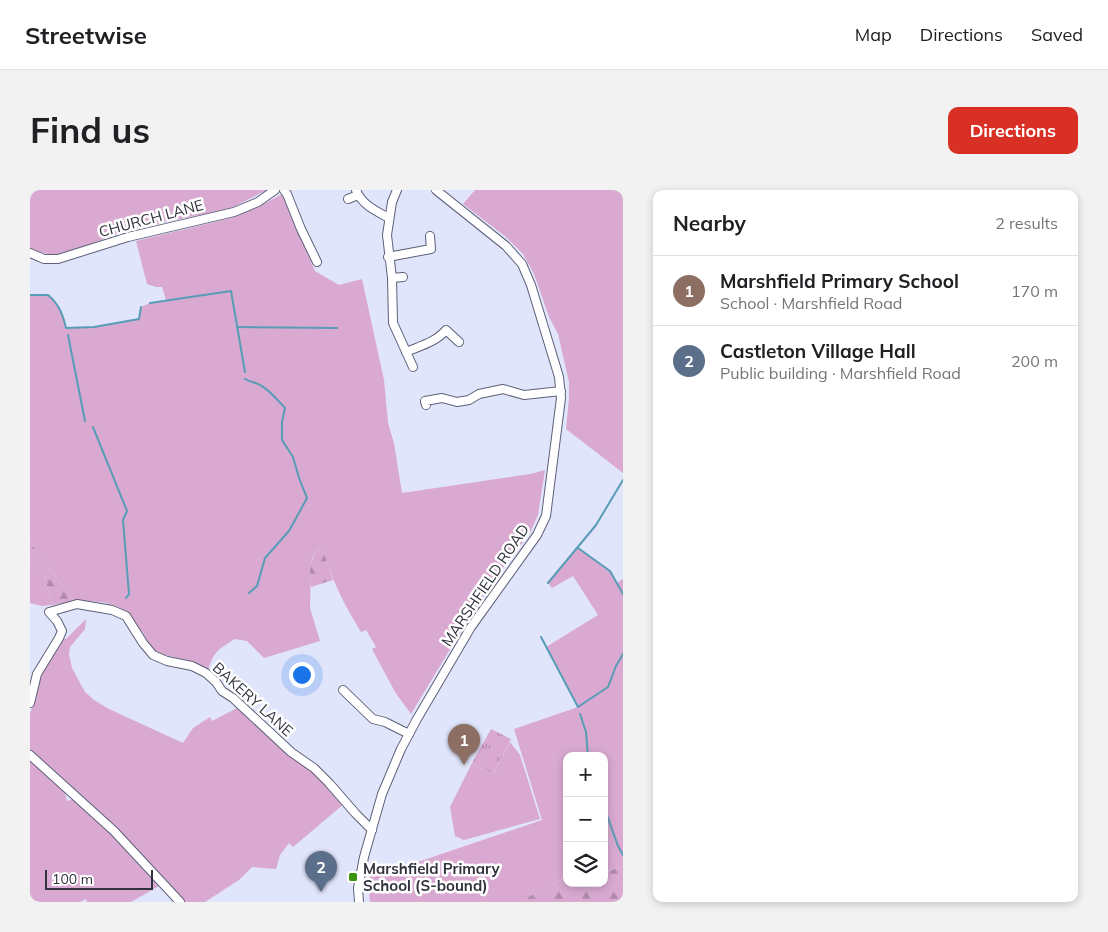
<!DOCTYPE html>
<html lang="en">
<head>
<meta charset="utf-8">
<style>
  :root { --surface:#fff; --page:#f2f2f2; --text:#202124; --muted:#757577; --line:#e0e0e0; --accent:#d93025 }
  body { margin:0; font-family:Mulish,sans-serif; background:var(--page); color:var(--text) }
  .controls { position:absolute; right:15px; bottom:15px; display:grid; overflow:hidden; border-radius:10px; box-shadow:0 2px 8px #0003 }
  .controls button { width:45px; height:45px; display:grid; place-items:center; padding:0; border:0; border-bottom:1px solid var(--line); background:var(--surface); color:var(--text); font:25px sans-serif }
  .scale { position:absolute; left:15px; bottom:12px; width:108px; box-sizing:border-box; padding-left:5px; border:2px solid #30323d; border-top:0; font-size:14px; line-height:18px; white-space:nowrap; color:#30323d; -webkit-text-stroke:4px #fff; paint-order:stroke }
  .you { position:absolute; left:271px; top:484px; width:18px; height:18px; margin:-12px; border:4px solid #fff; border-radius:50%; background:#1a73e8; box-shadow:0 0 0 8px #1a73e833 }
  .badge { display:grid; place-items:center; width:32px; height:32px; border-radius:50%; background:var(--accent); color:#fff; font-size:16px; font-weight:700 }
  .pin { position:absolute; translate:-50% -41px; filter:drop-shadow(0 1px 2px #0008) }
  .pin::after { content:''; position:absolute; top:26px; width:18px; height:15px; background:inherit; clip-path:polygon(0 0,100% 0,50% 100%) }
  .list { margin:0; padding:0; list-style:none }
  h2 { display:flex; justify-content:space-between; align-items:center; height:65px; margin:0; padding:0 20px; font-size:21px }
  h2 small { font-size:16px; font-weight:400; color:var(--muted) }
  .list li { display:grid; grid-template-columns:32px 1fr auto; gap:15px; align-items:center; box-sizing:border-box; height:70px; padding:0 20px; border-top:1px solid var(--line) }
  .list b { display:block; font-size:19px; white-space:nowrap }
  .list p { margin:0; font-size:16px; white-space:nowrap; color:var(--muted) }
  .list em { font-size:16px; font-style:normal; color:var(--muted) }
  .icon { flex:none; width:28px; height:28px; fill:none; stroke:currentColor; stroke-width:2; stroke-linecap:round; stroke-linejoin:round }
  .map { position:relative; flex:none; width:593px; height:712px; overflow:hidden; border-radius:10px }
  header { display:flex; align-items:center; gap:30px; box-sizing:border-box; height:70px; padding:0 25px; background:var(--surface); border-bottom:1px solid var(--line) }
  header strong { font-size:24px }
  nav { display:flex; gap:28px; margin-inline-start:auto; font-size:18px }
  .intro { display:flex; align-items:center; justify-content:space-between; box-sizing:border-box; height:120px; padding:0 30px }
  h1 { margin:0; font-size:35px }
  .button { padding:12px 22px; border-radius:10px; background:var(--accent); color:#fff; font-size:18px; font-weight:700 }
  main { display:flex; gap:30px; padding:0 30px }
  aside { flex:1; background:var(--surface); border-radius:10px; box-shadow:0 2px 8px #0003 }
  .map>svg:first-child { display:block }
  .green { fill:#d9a9d1 }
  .forest { fill:url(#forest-firs) }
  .park { fill:url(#park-tufts) }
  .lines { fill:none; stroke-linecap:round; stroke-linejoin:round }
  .stream { stroke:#599cb5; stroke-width:2 }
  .minor-casing { stroke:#5c6078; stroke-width:10 }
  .minor { stroke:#fff; stroke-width:8 }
  .poi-dot { fill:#3a950f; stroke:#fff; stroke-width:2 }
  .labels { text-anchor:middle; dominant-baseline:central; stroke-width:5; stroke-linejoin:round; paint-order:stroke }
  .street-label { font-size:15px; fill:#30323d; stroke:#fff }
  .poi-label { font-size:15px; font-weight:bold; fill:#30323d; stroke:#fff; text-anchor:start }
</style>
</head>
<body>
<header>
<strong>Streetwise</strong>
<nav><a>Map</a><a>Directions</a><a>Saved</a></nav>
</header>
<div class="intro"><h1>Find us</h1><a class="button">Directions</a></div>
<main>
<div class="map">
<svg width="593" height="712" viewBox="0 0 593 712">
  <defs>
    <pattern id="forest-firs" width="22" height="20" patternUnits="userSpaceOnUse" patternTransform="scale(1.25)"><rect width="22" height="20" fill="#d9a9d1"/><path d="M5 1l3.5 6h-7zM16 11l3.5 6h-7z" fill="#b08aab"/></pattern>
    <pattern id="park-tufts" width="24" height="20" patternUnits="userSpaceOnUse" patternTransform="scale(1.25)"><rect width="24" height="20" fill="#d9a9d1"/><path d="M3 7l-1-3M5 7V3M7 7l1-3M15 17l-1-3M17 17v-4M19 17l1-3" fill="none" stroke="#b08aab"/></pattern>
  </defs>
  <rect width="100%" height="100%" fill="#e1e5fc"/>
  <g class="green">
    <polygon points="0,0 237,0 199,19 101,39 44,60 23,65 0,60"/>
    <polygon points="445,0 593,0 593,283 536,239 539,208 539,192 528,144 519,127 504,84 493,64 476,47 433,14"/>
    <path d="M252,4l33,77 24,14 23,-6 22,101 4,43 6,20 8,50 128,-19 15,-4 -7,45 -8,18 -28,36 -30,44 -61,101 -16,-22 -23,-43 4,-2 -10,-17 -5,2c-17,-27 -30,-54 -39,-85l-5,4 -5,7 -1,8 -1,42 10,33 -56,17 -17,-17 -12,-2c-16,10 -21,12 -27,31l-22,-10 -29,-7 -9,-8 -5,-13 -4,-2c-12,-29 -38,-29 -65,-29l-44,-59v-247h18c11,9 15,20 18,33l28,-1 45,-8 2,-12 9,-4 16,-3 -4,-13h-6l-9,-3 -11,-43 95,-23 29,-12z"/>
    <polygon points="548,358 580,381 587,393 593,389 593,677 574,682 574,566 537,566 537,687 489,712 340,712 338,693 341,681 367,679 512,630 484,539 548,517 516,457 568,425 543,386 522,398 518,393"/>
    <polygon points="0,369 14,384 22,415 12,416 0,413"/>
    <polygon points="56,429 55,439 40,457 39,464 42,478 55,502 64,510 79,519 153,553 163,538 180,527 182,531 209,517 288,584 315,613 263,657 259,653 250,665 246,679 222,677 209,690 175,712 153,712 0,560 0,523 6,509 11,482 32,448 36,449"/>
    <polygon points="480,552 490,565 510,629 434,650 425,646 420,617 442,573 463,584"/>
    <polygon points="0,570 35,603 37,611 43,609 84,647 131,695 101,712 57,712 56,709 50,712 0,712"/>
  </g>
  <g class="forest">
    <polygon points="0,352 44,411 22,415 14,384 0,369"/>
    <path d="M292,357l11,33 -22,7c-1,-15 -3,-30 11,-40z"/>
    <polygon points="593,677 593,712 489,712 537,687 537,693 574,693 574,682"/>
  </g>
  <polygon class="park" points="461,539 481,549 463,584 442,573"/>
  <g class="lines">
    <g class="stream">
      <path d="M0,105h18c11,9 15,20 18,33l28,-1 45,-8 2,-12"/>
      <polyline points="120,113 201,101 215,182"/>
      <polyline points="207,137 307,138"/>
      <polyline points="38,145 55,231"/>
      <path d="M215,189c5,3 10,3 15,6 10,5 17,15 25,23l-3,14v18l11,17 6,21 8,20 -18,33 -24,27 -8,28 -8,7"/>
      <polyline points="63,237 97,321 93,330 99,404 96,408"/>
      <polyline points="548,358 580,381 593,404"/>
      <polyline points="518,393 566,335 593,290"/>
      <polyline points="511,447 548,517 578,497 586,476 593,464"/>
      <polyline points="550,524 556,542 558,566"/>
      <polyline points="574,617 588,656 593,665"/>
    </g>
    <defs>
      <g id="minor">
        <polyline points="254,0 257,4 271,39 287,72"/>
        <path d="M326,0c6,15 20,21 33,28"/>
        <polyline points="367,0 362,12 357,45 362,88 363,133 383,177"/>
        <polyline points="318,9 328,5"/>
        <polyline points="0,63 14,69 28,69 98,47 204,22 228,12 245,0"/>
        <polyline points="358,67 401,59 400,46"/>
        <polyline points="362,88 373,87"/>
        <path d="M376,162c14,-6 30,-10 40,-22l13,12"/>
        <polyline points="396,215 395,211 412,208 427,212 439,210 449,204 473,199 494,205 531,201"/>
        <polyline points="313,500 343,529 355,532 379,544"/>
        <polyline points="0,513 7,484 29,448 32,441 27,431 19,422 47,414 82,420 96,426 113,453 123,465 137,471 162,476 176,483 186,492 192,501 203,508 261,562 284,578 299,593 326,624 342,640"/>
        <polyline points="0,565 84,641 150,712"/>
        <polyline points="329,712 328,698 334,667 352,604 371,559 387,529 441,437 507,345 516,326 531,208 529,187 501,95 492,74 476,56 406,0"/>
      </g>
    </defs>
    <use href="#minor" class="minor-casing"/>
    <use href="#minor" class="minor"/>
  </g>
  <rect class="poi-dot" x="318" y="682" width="10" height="10" rx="2.5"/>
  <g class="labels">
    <g class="street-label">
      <text transform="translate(121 28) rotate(-15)">CHURCH LANE</text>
      <text transform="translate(455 395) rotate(-56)">MARSHFIELD ROAD</text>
      <text transform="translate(223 509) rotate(42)">BAKERY LANE</text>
    </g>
    <g class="poi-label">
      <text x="333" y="678">Marshfield Primary<tspan x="333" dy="17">School (S-bound)</tspan></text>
    </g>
  </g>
</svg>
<div class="controls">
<button>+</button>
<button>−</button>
<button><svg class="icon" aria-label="layers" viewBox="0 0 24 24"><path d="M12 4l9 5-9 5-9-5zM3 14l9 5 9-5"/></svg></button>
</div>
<div class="scale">100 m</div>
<div class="you"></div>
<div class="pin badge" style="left:434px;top:575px;background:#8d6e63">1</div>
<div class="pin badge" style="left:291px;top:702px;background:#5c6f8a">2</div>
</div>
<aside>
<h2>Nearby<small>2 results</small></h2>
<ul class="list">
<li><span class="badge" style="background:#8d6e63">1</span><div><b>Marshfield Primary School</b><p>School · Marshfield Road</p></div><em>170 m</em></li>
<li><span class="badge" style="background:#5c6f8a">2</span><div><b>Castleton Village Hall</b><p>Public building · Marshfield Road</p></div><em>200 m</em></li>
</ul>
</aside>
</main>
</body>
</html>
